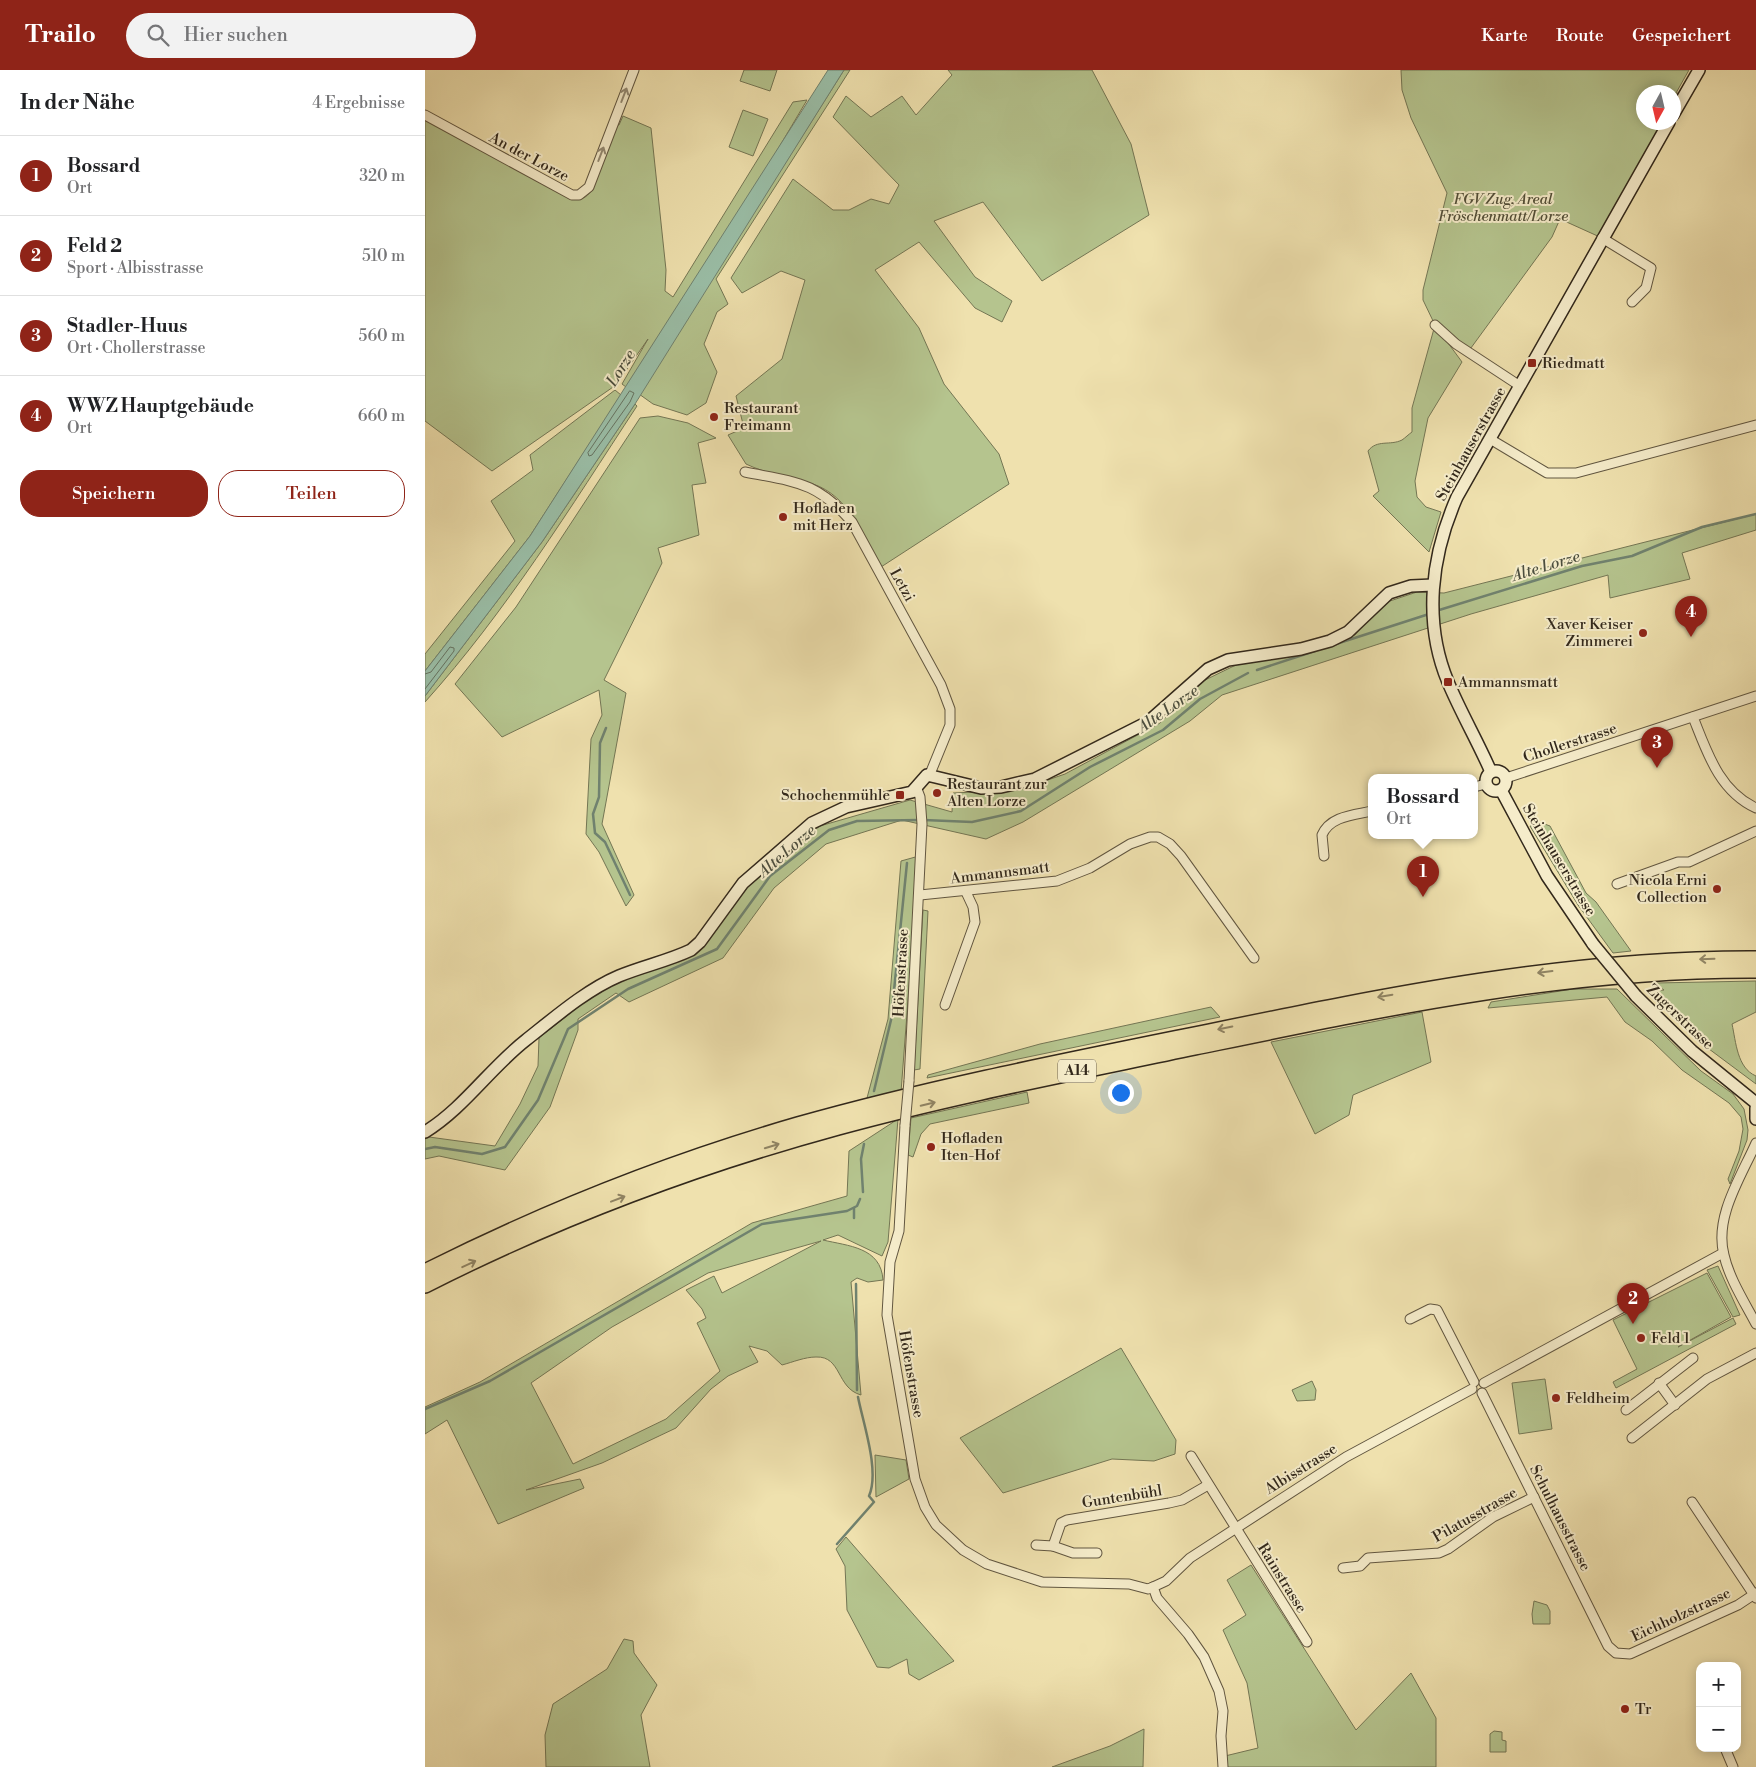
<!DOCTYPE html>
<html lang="de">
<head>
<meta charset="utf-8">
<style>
  :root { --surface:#fff; --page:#f2f2f2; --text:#202124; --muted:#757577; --line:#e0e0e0; --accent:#8f2418 }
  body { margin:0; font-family:"Libre Bodoni",serif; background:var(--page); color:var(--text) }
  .controls { position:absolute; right:15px; bottom:15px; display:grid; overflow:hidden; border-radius:10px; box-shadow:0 2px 12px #0003 }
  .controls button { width:45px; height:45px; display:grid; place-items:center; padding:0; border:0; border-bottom:1px solid var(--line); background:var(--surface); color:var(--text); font:25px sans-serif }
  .compass { position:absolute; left:1211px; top:15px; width:45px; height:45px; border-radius:50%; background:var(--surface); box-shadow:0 2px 12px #0003; rotate:188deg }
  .you { position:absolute; left:695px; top:1022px; width:18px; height:18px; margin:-12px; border:4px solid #fff; border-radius:50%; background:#1a73e8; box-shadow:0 0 0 8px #1a73e833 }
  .badge { display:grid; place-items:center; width:32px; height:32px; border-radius:50%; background:var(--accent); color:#fff; font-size:16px; font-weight:700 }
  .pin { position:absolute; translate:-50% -41px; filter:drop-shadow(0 1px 2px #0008) }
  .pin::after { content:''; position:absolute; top:26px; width:18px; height:15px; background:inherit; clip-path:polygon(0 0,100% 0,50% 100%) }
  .popup { position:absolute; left:943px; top:704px; width:110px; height:65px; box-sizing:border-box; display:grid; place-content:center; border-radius:10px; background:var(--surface); filter:drop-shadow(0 1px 4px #0005); font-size:16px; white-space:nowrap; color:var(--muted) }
  .popup b { font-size:19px; color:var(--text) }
  .popup::after { content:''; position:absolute; left:50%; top:100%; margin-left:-10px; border:10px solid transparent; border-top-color:var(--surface) }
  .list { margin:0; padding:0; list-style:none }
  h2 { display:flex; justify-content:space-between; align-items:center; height:65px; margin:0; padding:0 20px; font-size:21px }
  h2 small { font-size:16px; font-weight:400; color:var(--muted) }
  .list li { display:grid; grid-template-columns:32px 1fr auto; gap:15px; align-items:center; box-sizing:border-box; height:80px; padding:0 20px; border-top:1px solid var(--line) }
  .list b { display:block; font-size:19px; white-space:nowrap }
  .list p { margin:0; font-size:16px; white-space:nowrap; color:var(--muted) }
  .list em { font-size:16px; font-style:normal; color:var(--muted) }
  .actions { display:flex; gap:10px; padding:15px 20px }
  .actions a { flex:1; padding:11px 0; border:1px solid var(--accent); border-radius:20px; text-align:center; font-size:18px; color:var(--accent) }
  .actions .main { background:var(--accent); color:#fff }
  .icon { flex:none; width:28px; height:28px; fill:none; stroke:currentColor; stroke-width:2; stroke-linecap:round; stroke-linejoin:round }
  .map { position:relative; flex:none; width:1331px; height:1697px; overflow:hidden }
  header { display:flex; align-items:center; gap:30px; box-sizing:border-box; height:70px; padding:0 25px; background:var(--accent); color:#fff }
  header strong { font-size:24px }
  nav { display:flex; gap:28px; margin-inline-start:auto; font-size:18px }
  .search { width:350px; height:45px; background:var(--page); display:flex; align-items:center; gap:12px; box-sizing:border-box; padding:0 18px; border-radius:28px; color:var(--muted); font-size:19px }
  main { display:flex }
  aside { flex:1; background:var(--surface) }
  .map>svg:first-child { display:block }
  .green { fill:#b5c48e; stroke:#747654; fill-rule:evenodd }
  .water { fill:#9abea7; stroke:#70826f }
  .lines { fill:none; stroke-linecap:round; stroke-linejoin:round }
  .shore { stroke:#667361; stroke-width:1 }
  .stream { stroke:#70826f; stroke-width:2.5 }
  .street-casing { stroke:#615640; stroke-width:11 }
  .secondary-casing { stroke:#32281b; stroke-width:14 }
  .highway-casing { stroke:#32281b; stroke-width:18 }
  .street { stroke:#f5ecca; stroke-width:9 }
  .secondary { stroke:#f5ecca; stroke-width:11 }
  .highway { stroke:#efe1ae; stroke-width:15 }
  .street-bridge-casing { stroke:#615640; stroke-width:11; stroke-linecap:butt }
  .secondary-bridge-casing { stroke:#32281b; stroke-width:14; stroke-linecap:butt }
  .street-bridge { stroke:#f5ecca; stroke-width:9 }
  .secondary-bridge { stroke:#f5ecca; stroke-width:11 }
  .oneway { stroke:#948a72 }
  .oneway2 { stroke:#908464 }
  .poi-dot { fill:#8f2418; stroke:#f5ecca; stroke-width:2 }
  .labels { text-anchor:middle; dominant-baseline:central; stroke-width:4; stroke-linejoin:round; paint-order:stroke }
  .shield { fill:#f5ecca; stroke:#6c6350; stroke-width:1 }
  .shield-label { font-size:14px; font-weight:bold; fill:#32281b }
  .street-label { font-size:15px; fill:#32281b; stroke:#f5ecca }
  .park-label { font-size:15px; font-style:italic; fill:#534f38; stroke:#f5ecca }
  .poi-label { font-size:15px; fill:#32281b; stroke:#f5ecca; text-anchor:start }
  .water-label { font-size:16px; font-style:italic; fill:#4c4e3e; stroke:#f5ecca }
</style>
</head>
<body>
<header>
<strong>Trailo</strong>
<div class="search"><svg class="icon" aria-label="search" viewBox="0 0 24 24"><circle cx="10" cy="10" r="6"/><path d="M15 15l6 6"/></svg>Hier suchen</div>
<nav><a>Karte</a><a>Route</a><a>Gespeichert</a></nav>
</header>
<main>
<aside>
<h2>In der Nähe<small>4 Ergebnisse</small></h2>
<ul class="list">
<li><span class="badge">1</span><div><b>Bossard</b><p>Ort</p></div><em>320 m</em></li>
<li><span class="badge">2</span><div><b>Feld 2</b><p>Sport · Albisstrasse</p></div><em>510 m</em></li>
<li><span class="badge">3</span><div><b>Stadler-Huus</b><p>Ort · Chollerstrasse</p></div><em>560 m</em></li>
<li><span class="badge">4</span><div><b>WWZ Hauptgebäude</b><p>Ort</p></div><em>660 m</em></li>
</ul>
<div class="actions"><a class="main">Speichern</a><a>Teilen</a></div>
</aside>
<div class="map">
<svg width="1331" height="1697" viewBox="0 0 1331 1697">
  <rect width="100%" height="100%" fill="#efe1ae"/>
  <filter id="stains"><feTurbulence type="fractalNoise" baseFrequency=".004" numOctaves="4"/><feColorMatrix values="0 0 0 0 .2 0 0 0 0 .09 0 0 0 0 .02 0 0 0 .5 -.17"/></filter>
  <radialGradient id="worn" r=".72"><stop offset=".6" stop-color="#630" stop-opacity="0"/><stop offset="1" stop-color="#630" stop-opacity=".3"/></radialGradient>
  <g class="green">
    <polygon points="319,0 352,0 345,21 315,11"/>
    <polygon points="419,0 425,0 291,209 303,234 292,242 279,274 292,302 281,333 262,345 228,334 214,324"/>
    <path d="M523,0h144l39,74 18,71 -107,66 -59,-79 -49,19 41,56 37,24 -10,21 -27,-14 -56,-66 -44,28 44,58 25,56 55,70 10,30 -128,83c-17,-31 -32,-71 -68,-83 -22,-6 -46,-10 -67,-20l-18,-29 16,-7 -8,-32 46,-37 23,-79 -24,-9 -39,22 -11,-15 62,-99 40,31h16l22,-11 18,5 10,-19 -66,-68 13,-21 25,21 31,-21 14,19 36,-40z"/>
    <path d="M976,0h288l-13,23 9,1 -11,21 -1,-23h-30v30l26,1 -67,115 -42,-19 -8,18 -84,115 -31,-24 25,34 -34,56 -13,63 2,16 9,10 15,5 -12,40 -56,-56 6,-5 -11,-40c9,-12 22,-5 34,-11 3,-2 7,-6 10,-8v-24l23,-83 -12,-25v-10l24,-97 -36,-75 -9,-28z"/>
    <path d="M382,30l-48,81 -133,206 -4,-3 26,-45 -32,46 -124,86 -67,-50v-303l147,81c10,1 14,-1 20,-9l25,-65h2l4,-9 28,12 15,142 -1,21 8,6 120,-195z"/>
    <polygon points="318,40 343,49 328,86 304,77"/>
    <polygon points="190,320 196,325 105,466 0,601 0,584 90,471 66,431 108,400 105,385"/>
    <path d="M210,334l2,2c-67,102 -131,206 -212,296v-6l117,-154z"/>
    <polygon points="233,346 263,353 291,368 273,373 281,413 267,415 274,465 233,478 237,493 179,610 201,623 177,754 209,825 201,836 174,782 161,764 166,669 177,645 174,620 77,667 30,614 91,537 215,348"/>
    <polygon points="1331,444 1331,460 1257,483 1265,509 1185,528 1183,505 1046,544 797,625 765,651 598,752 561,769 477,750 401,774 349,818 298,888 204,932 191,923 153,949 153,960 125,1037 80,1100 14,1086 0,1089 0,1069 4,1067 70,1076 95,1034 113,996 114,968 172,922 234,893 267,884 326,808 395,756 485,730 527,742 528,723 594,720 640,704 735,653 778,611 813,594 864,586 930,565 956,534 992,522 1019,523"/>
    <polygon points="1114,752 1125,756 1161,823 1171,832 1206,881 1188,883 1153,835 1105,756"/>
    <polygon points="494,786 476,1022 442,1028 463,949 476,791"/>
    <polygon points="498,840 503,841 495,999 489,1000"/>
    <path d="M1331,911v31l-24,12c4,18 5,44 24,52v8l-55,-41 -54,-51 17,-2 -9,-7z"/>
    <polygon points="1148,919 1192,919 1276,1001 1308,1024 1319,1039 1323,1060 1322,1070 1305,1114 1303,1109 1314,1081 1318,1059 1316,1047 1304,1033 1257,1000 1227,971 1200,952 1182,927 1063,938 1066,932"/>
    <polygon points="786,937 795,947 502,1008 503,1005 615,974"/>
    <polygon points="997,942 1006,992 928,1025 924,1045 890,1064 846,972"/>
    <polygon points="602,1022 604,1033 505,1054 496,1064 488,1087 483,1085 486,1048"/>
    <path d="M473,1049l-10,123 -6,14 -44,-21 -15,5c25,6 58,7 60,40l-15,2 -11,-4 -6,4 10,113c-25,-7 -19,-39 -45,-38 -11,0 -23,5 -34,8l-15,-14 -18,-5 9,16 -30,14 -17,13 -35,39 -74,35 -76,27 54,-11 4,9 -86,36 -51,-104 -22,14v-27l55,-25 272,-159 95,-27 2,-45zM396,1171l-99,52 -8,-17 -28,14 16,19 4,9 -9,5 23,48 -54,48 -93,45 -42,-81 81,-56 96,-54z"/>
    <polygon points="1293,1196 1315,1245 1308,1247 1282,1200"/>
    <polygon points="1282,1203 1306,1247 1253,1277 1308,1248 1311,1254 1191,1318 1188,1312 1212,1299 1188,1250"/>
    <polygon points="696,1278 751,1370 750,1384 729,1391 687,1389 578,1423 535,1368"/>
    <polygon points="1120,1309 1127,1359 1094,1364 1087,1313"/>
    <polygon points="887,1311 891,1320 890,1330 872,1331 867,1320"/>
    <polygon points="450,1385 481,1390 484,1409 451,1427"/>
    <polygon points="421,1467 529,1591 494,1610 484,1604 482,1589 464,1598 452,1597 422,1540 420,1496 411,1479"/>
    <polygon points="826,1495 931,1660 986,1603 1011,1648 1011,1697 800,1697 800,1686 833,1678 822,1613 798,1560 821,1545 802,1510"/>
    <polygon points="1109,1531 1122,1535 1125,1541 1125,1554 1108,1554 1107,1544"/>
    <polygon points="199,1569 208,1571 209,1583 232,1615 216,1645 225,1697 121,1697 120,1665 128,1634 182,1599"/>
    <polygon points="719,1659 718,1697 627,1697 685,1676"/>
    <polygon points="1069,1661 1077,1662 1077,1670 1081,1671 1081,1682 1065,1682 1065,1664"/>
  </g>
  <polygon class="water" points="403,0 419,0 210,334 117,472 0,626 0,601 105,466"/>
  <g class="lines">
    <g class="shore">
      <polygon points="205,321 209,323 205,332 167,385 164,386 163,383"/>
      <polyline points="0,604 6,602 25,577 29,578 29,581 0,619"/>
    </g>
    <g class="stream">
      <polyline points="1011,541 1157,496 1207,486 1277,457 1331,444"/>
      <polyline points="911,574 1004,544"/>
      <polyline points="832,600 890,581"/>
      <polyline points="181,658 175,673 174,727 168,744 170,763 180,772 205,825"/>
      <polyline points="499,750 547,752 596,741 665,697 738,660 775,629 823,603"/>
      <polyline points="449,1021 466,950 482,793"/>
      <polyline points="0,1079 10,1077 57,1084 80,1077 113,1030 143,959 203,919 292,879 345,806 404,760 432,751 494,750"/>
      <polyline points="438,1122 436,1089 439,1074"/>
      <polyline points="429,1148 429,1138"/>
      <polyline points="431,1214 432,1320"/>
      <polyline points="0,1339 65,1311 337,1154 422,1141 432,1136 435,1129"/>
      <path d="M412,1474l37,-42 -5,-6c11,-25 -6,-73 -11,-99"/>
    </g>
    <defs>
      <g id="street">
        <polyline points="0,45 147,125 154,125 164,117 209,0"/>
        <polyline points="1177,168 1226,198 1221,218 1207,232"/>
        <polyline points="1010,255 1031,274 1095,316"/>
        <polyline points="1065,369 1122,403 1151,403 1331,355"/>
        <path d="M320,402c50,10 71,9 107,50l89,163 9,24v16l-20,49"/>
        <path d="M1268,647c14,35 26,74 63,91"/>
        <polyline points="1081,708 1331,626"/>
        <polyline points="1049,717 1061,714"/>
        <path d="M899,786l-2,-21c8,-19 32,-20 50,-24"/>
        <polyline points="1192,814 1253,792 1264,792 1331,761"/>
        <polyline points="495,825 632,811 665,798 705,774 725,767 733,767 745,774 756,786 829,888"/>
        <polyline points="520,935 550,852 548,837 541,822"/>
        <polyline points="484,1011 497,754 495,727 492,719"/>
        <polyline points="480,1055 474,1161 465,1192 462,1245 490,1409 500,1437 511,1455 538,1480 562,1494 617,1512 704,1514 723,1519 728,1517 741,1511 765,1488 921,1387 1047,1319"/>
        <path d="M1331,1073c-15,34 -42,74 -32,112 5,23 21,48 32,69"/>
        <polyline points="985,1249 1005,1239 1012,1240 1049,1312"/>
        <polyline points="1059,1313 1298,1183"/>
        <polyline points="1234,1313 1250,1335"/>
        <polyline points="1057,1323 1183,1576 1191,1583 1205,1584 1313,1535 1331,1523"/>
        <polyline points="1201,1340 1268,1288"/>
        <polyline points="1207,1368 1282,1309 1331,1283"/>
        <polyline points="766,1386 882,1572"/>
        <polyline points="1267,1432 1331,1528"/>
        <polyline points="611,1475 628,1476"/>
        <polyline points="672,1483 648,1483 628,1476 636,1453 642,1450 744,1433 757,1430 783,1415"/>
        <polyline points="918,1498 935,1496 943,1488 1014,1483 1023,1479 1068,1447 1109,1427"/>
        <polyline points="728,1517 732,1528 763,1564 779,1587 794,1621 798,1641 796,1666 798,1697"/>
        <polyline points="1300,1678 1308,1697"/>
      </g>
      <g id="secondary">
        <polyline points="1248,45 1274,0"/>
        <circle cx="1071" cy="711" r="10"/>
        <path d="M1066,702c-13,-30 -30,-59 -43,-90 -25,-60 -17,-126 9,-185l212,-375"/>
        <polyline points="1076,720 1122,806 1168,874"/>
        <polyline points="1211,926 1267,981 1331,1033"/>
        <polyline points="1331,1038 1331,1049"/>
        <path d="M0,1062c39,-24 65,-64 101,-92 28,-22 60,-50 93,-64 24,-10 49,-15 72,-26l9,-8 43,-59 69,-60 34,-16 66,-15 15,-17 54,13 20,-1 34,-8 113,-57 60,-53 20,-9 73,-11 29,-8 18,-9 41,-39 22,-7 22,-1"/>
      </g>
      <g id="highway">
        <path d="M0,1202c119,-60 245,-110 373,-147 135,-38 273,-65 411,-93 180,-37 362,-74 547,-73"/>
        <path d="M0,1215c132,-67 270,-119 413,-158 117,-32 238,-55 357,-80 185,-38 371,-78 561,-77"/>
      </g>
    </defs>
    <use href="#street" class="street-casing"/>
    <use href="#secondary" class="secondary-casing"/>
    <use href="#highway" class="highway-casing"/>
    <use href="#street" class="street"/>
    <use href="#secondary" class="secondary"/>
    <use href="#highway" class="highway"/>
    <defs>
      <polyline id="street-bridge" points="480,1055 484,1011"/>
      <polyline id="secondary-bridge" points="1168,874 1211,926"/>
    </defs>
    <use href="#street-bridge" class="street-bridge-casing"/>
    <use href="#secondary-bridge" class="secondary-bridge-casing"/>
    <use href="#street-bridge" class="street-bridge"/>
    <use href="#secondary-bridge" class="secondary-bridge"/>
  </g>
  <defs><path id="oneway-shaft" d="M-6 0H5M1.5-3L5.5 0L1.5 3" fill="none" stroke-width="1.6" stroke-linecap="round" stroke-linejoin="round" transform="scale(1.25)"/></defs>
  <g class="oneway">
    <use href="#oneway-shaft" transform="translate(199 25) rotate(-69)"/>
    <use href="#oneway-shaft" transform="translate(176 84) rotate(-69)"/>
  </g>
  <g class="oneway2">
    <use href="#oneway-shaft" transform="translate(1282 889) rotate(178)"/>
    <use href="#oneway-shaft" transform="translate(1120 902) rotate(173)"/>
    <use href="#oneway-shaft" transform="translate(960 926) rotate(170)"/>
    <use href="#oneway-shaft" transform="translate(800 958) rotate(168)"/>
    <use href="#oneway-shaft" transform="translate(503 1034) rotate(-13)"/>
    <use href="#oneway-shaft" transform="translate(347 1076) rotate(-17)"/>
    <use href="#oneway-shaft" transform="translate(193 1129) rotate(-21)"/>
    <use href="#oneway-shaft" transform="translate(44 1194) rotate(-25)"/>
  </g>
  <g class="poi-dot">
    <rect x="1102" y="288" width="10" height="10" rx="2.5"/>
    <circle cx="289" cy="347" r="5"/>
    <circle cx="358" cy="447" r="5"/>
    <circle cx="1218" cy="563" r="5"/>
    <rect x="1018" y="607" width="10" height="10" rx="2.5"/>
    <circle cx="512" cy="723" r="5"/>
    <rect x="470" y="720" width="10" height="10" rx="2.5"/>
    <circle cx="1292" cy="819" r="5"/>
    <circle cx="506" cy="1077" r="5"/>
    <circle cx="1216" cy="1268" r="5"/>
    <circle cx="1131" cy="1328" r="5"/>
    <circle cx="1200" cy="1639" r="5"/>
  </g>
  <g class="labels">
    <rect class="shield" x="633" y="989.5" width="38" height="23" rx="4"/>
    <g class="shield-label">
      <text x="652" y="1001">A14</text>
    </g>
    <g class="street-label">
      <text transform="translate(104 87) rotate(28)">An der Lorze</text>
      <text transform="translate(1046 374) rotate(-61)">Steinhauserstrasse</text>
      <text transform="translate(477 515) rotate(61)">Letzi</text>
      <text transform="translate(1145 673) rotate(-18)">Chollerstrasse</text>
      <text transform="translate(1134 790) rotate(59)">Steinhauserstrasse</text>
      <text transform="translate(575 803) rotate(-7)">Ammannsmatt</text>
      <text transform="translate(476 903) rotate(-87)">Höfenstrasse</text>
      <text transform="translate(1255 947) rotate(44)">Zugerstrasse</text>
      <text transform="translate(486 1304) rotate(80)">Höfenstrasse</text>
      <text transform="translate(876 1399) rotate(-32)">Albisstrasse</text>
      <text transform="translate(697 1427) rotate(-9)">Guntenbühl</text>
      <text transform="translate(1050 1445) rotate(-30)">Pilatusstrasse</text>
      <text transform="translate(1135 1448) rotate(63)">Schulhausstrasse</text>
      <text transform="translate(857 1508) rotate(58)">Rainstrasse</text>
      <text transform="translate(1256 1545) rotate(-25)">Eichholzstrasse</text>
    </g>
    <g class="park-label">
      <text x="1078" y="129">FGV Zug, Areal<tspan x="1078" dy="17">Fröschenmatt/Lorze</tspan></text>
    </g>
    <g class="poi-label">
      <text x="1117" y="293">Riedmatt</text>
      <text x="299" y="338">Restaurant<tspan x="299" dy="17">Freimann</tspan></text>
      <text x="368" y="438">Hofladen<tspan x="368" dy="17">mit Herz</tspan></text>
      <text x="1208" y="554" text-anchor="end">Xaver Keiser<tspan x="1208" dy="17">Zimmerei</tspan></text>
      <text x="1033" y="612">Ammannsmatt</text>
      <text x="522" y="714">Restaurant zur<tspan x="522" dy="17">Alten Lorze</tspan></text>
      <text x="465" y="725" text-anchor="end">Schochenmühle</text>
      <text x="1282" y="810" text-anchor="end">Nicola Erni<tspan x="1282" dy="17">Collection</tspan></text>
      <text x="516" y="1068">Hofladen<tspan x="516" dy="17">Iten-Hof</tspan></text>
      <text x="1226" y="1268">Feld 1</text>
      <text x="1141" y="1328">Feldheim</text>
      <text x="1210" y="1639">Tr</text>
    </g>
    <g class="water-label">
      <text transform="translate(196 298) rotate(-58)">Lorze</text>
      <text transform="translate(1121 496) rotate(-17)">Alte Lorze</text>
      <text transform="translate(743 639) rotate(-35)">Alte Lorze</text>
      <text transform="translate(362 781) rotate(-41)">Alte Lorze</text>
    </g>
  </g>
  <rect width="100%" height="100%" filter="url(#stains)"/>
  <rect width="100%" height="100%" fill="url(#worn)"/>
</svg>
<div class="controls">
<button>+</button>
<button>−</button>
</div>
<svg class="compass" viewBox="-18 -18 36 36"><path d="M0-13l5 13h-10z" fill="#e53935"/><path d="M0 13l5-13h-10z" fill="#757577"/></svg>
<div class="you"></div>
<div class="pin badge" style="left:998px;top:827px">1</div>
<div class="popup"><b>Bossard</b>Ort</div>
<div class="pin badge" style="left:1208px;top:1254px">2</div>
<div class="pin badge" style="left:1232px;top:698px">3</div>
<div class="pin badge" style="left:1266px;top:567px">4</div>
</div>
</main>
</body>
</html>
